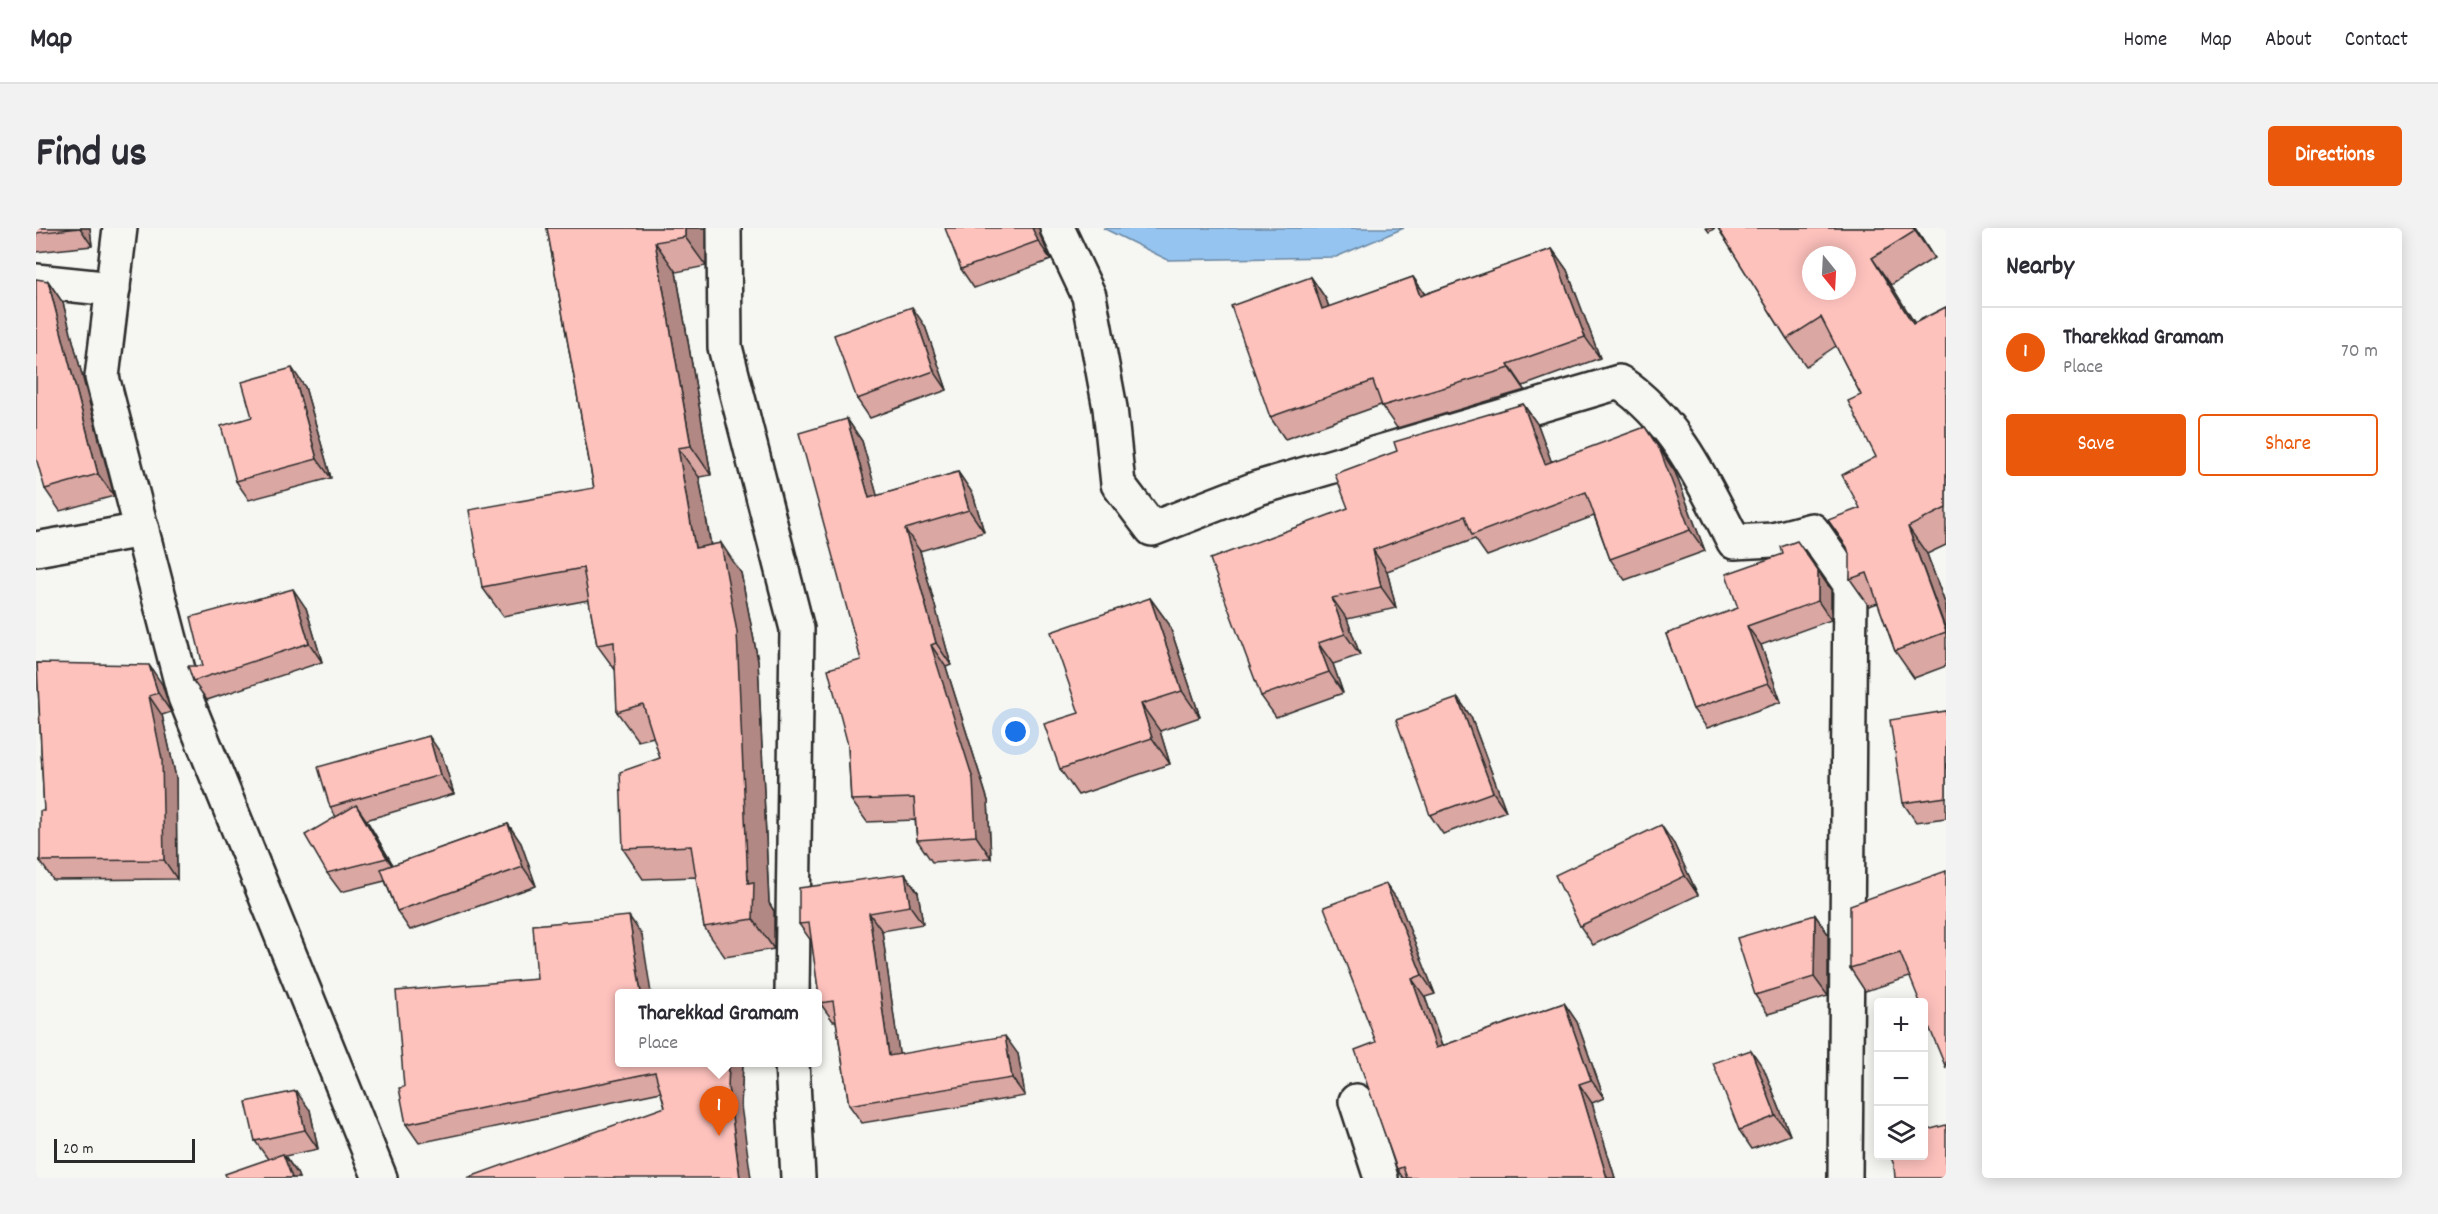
<!DOCTYPE html>
<html lang="en">
<head>
<meta charset="utf-8">
<style>
  :root { --surface:#fff; --page:#f2f2f3; --text:#2b2b33; --muted:#7c7c81; --line:#e1e1e2; --accent:#ea580c }
  body { margin:0; font-family:Dekko,sans-serif; background:var(--page); color:var(--text) }
  .controls { position:absolute; right:18px; bottom:18px; display:grid; overflow:hidden; border-radius:6px; box-shadow:0 3px 15px #0003 }
  .controls button { width:54px; height:54px; display:grid; place-items:center; padding:0; border:0; border-bottom:2px solid var(--line); background:var(--surface); color:var(--text); font:30px sans-serif }
  .compass { position:absolute; left:1766px; top:18px; width:54px; height:54px; border-radius:50%; background:var(--surface); box-shadow:0 3px 15px #0003; rotate:162deg }
  .scale { position:absolute; left:18px; bottom:15px; width:141px; box-sizing:border-box; padding-left:6px; border:3px solid #2b2b2b; border-top:0; font-size:16px; line-height:21px; white-space:nowrap; color:#2b2b2b; -webkit-text-stroke:4px #f6f6f2; paint-order:stroke }
  .you { position:absolute; left:980px; top:504px; width:21px; height:21px; margin:-15px; border:4px solid #fff; border-radius:50%; background:#1a73e8; box-shadow:0 0 0 9px #1a73e833 }
  .badge { display:grid; place-items:center; width:39px; height:39px; border-radius:50%; background:var(--accent); color:#fff; font-size:20px; font-weight:700 }
  .pin { position:absolute; translate:-50% -50px; filter:drop-shadow(0 2px 3px #0008) }
  .pin::after { content:''; position:absolute; top:32px; width:21px; height:18px; background:inherit; clip-path:polygon(0 0,100% 0,50% 100%) }
  .popup { position:absolute; left:579px; top:761px; width:207px; height:78px; box-sizing:border-box; display:grid; place-content:center; border-radius:6px; background:var(--surface); filter:drop-shadow(0 2px 4px #0005); font-size:20px; white-space:nowrap; color:var(--muted) }
  .popup b { font-size:22px; color:var(--text) }
  .popup::after { content:''; position:absolute; left:50%; top:100%; margin-left:-12px; border:12px solid transparent; border-top-color:var(--surface) }
  .list { margin:0; padding:0; list-style:none }
  h2 { display:flex; justify-content:space-between; align-items:center; height:78px; margin:0; padding:0 24px; font-size:26px }
  h2 small { font-size:20px; font-weight:400; color:var(--muted) }
  .list li { display:grid; grid-template-columns:39px 1fr auto; gap:18px; align-items:center; box-sizing:border-box; height:90px; padding:0 24px; border-top:2px solid var(--line) }
  .list b { display:block; font-size:22px; white-space:nowrap }
  .list p { margin:0; font-size:20px; white-space:nowrap; color:var(--muted) }
  .list em { font-size:20px; font-style:normal; color:var(--muted) }
  .actions { display:flex; gap:12px; padding:18px 24px }
  .actions a { flex:1; padding:14px 0; border:2px solid var(--accent); border-radius:6px; text-align:center; font-size:21px; color:var(--accent) }
  .actions .main { background:var(--accent); color:#fff }
  .icon { flex:none; width:33px; height:33px; fill:none; stroke:currentColor; stroke-width:2; stroke-linecap:round; stroke-linejoin:round }
  .map { position:relative; flex:none; width:1910px; height:950px; overflow:hidden; border-radius:6px }
  header { display:flex; align-items:center; gap:36px; box-sizing:border-box; height:84px; padding:0 30px; background:var(--surface); border-bottom:2px solid var(--line) }
  header strong { font-size:28px }
  nav { display:flex; gap:33px; margin-inline-start:auto; font-size:21px }
  .intro { display:flex; align-items:center; justify-content:space-between; box-sizing:border-box; height:144px; padding:0 36px }
  h1 { margin:0; font-size:42px }
  .button { padding:15px 27px; border-radius:6px; background:var(--accent); color:#fff; font-size:21px; font-weight:700 }
  main { display:flex; gap:36px; padding:0 36px }
  aside { flex:1; background:var(--surface); border-radius:6px; box-shadow:0 3px 15px #0003 }
  .map>svg:first-child { display:block }
  .water { fill:#95c4f0; stroke:#6b87a1; stroke-width:1.5 }
  .lines { fill:none; stroke-linecap:round; stroke-linejoin:round }
  .street-casing { stroke:#2b2b2b; stroke-width:38 }
  .street { stroke:#f6f6f2; stroke-width:33 }
  .wall { fill:#daa7a3; stroke:#2b2b2b; stroke-width:1.5 }
  .shaded-wall { fill:#b28884; stroke:#2b2b2b; stroke-width:1.5 }
  .building { fill:#fec2bd; stroke:#2b2b2b; stroke-width:1.5; fill-rule:evenodd }
</style>
</head>
<body>
<header>
<strong>Map</strong>
<nav><a>Home</a><a>Map</a><a>About</a><a>Contact</a></nav>
</header>
<div class="intro"><h1>Find us</h1><a class="button">Directions</a></div>
<main>
<div class="map">
<svg width="1910" height="950" viewBox="0 0 1910 950">
  <rect width="100%" height="100%" fill="#f6f6f2"/>
  <filter id="ink" filterUnits="userSpaceOnUse"><feTurbulence type="fractalNoise" baseFrequency=".0167" numOctaves="2"/><feDisplacementMap in="SourceGraphic" scale="12" xChannelSelector="R" yChannelSelector="G"/><feConvolveMatrix kernelMatrix="1 2 1 2 8 2 1 2 1" color-interpolation-filters="sRGB"/></filter>
  <g filter="url(#ink)">
    <polygon class="water" points="1067,0 1368,0 1300,29 1132,32"/>
    <g class="lines">
      <defs>
        <g id="street">
          <polyline points="84,0 66,149 149,469 344,950"/>
          <polyline points="688,0 689,119 761,401 756,766"/>
          <path d="M1021,0l32,68 21,112 8,76 34,45 106,-41 361,-106c56,37 85,101 115,160l39,-2 39,-10 38,54 -5,594"/>
          <polyline points="0,53 77,61"/>
          <polyline points="0,321 106,302"/>
          <polyline points="756,834 762,950"/>
          <polyline points="1320,873 1345,950"/>
        </g>
      </defs>
      <use href="#street" class="street-casing"/>
      <use href="#street" class="street"/>
    </g>
    <g class="wall">
      <polygon points="0,0 54,0 56,18 0,24"/>
      <polygon points="511,0 670,0 670,38 640,44 675,247 663,249 675,317 705,345 722,433 733,675 738,683 738,721 689,729 668,699 660,649 607,651 587,621 624,530 618,509 602,513 581,484 580,443 561,417 553,372 467,388 446,359 558,260"/>
      <polygon points="1670,0 1679,0 1673,4"/>
      <polygon points="1682,0 1879,0 1898,30 1855,57 1878,95 1910,79 1910,317 1891,326 1910,378 1910,438 1878,450 1859,423 1842,375 1833,378 1814,351 1824,280 1840,229 1825,167 1800,118 1770,138 1751,111"/>
      <polygon points="1004,7 1015,32 938,60 925,41"/>
      <polygon points="1516,21 1531,42 1564,130 1487,158 1489,162 1361,200 1345,177 1249,211 1234,189 1275,49 1290,71 1293,79 1377,49 1389,66"/>
      <polygon points="12,53 27,75 78,268 24,283 9,261"/>
      <polygon points="889,98 911,162 834,190 821,171"/>
      <polygon points="269,159 295,250 213,272 200,253 216,189"/>
      <polygon points="1487,176 1502,197 1515,233 1624,220 1639,244 1669,323 1589,352 1574,331 1558,288 1451,328 1439,311 1351,343 1360,380 1311,391 1324,427 1297,436 1307,465 1240,489 1225,468 1312,280"/>
      <polygon points="811,191 826,213 841,268 922,244 937,266 948,304 884,323 915,437 910,439 952,573 955,630 896,634 881,612 879,592 831,594 815,572 812,517 825,432"/>
      <polygon points="1795,362 1795,392 1725,417 1745,474 1671,500 1657,481 1630,406"/>
      <polygon points="1114,370 1133,396 1164,489 1124,503 1134,536 1042,567 1024,541 1043,485"/>
      <polygon points="270,380 286,434 171,472 157,453 167,438"/>
      <polygon points="1,435 126,456 135,484 126,487 140,550 141,651 17,652 4,633 8,583"/>
      <polygon points="1422,470 1435,489 1470,583 1407,606 1394,587"/>
      <polygon points="1910,483 1910,590 1880,594 1867,575"/>
      <polygon points="406,527 418,566 330,592 357,637 472,596 485,615 500,658 374,702 361,683 349,653 305,664 291,645 300,589 294,579"/>
      <polygon points="1638,616 1662,667 1557,717 1544,698"/>
      <polygon points="1910,643 1874,749 1829,763 1814,740"/>
      <polygon points="869,646 882,664 887,696 846,703 863,826 982,826 989,868 826,895 813,877 800,793 797,793 784,775 776,714 763,696"/>
      <polygon points="1350,656 1363,674 1399,766 1389,769 1406,818 1528,775 1541,794 1568,870 1556,875 1579,950 1367,950 1361,941 1340,814"/>
      <polygon points="1779,687 1792,706 1792,768 1732,786 1719,767"/>
      <polygon points="606,707 584,834 707,834 705,878 629,879 625,864 383,915 370,896 501,751"/>
      <polygon points="1728,841 1754,907 1716,921 1703,902"/>
      <polygon points="274,882 282,921 249,928 261,945 263,950 191,950 232,931 219,913"/>
    </g>
    <g class="shaded-wall">
      <polygon points="44,0 54,0 56,18"/>
      <polygon points="649,0 670,0 670,38 649,9"/>
      <polygon points="996,0 1003,0 1004,7 1015,32 1002,13"/>
      <polygon points="1877,0 1879,0 1898,30"/>
      <polygon points="619,14 640,44 675,247 655,218"/>
      <polygon points="1516,21 1531,42 1564,130 1549,109"/>
      <polygon points="1836,30 1855,57 1896,123 1877,96"/>
      <polygon points="1275,49 1290,71 1301,103 1286,81"/>
      <polygon points="1377,49 1392,71 1384,68"/>
      <polygon points="12,53 27,75 78,268 62,246"/>
      <polygon points="876,79 889,98 911,162 898,143"/>
      <polygon points="1472,136 1487,158 1489,162 1474,140"/>
      <polygon points="256,140 269,159 295,250 281,231"/>
      <polygon points="1487,176 1502,197 1524,257 1509,236"/>
      <polygon points="811,191 826,213 848,292 833,270"/>
      <polygon points="1609,199 1639,244 1669,323 1654,302"/>
      <polygon points="642,220 663,249 680,349 659,320"/>
      <polygon points="922,244 937,266 948,304 933,282"/>
      <polygon points="1872,299 1891,326 1910,378 1910,402"/>
      <polygon points="869,301 884,323 915,437 900,415"/>
      <polygon points="685,315 705,345 722,433 733,675 738,683 738,721 717,691 712,655"/>
      <polygon points="1337,322 1351,343 1360,380 1345,359"/>
      <polygon points="1782,343 1795,362 1795,392 1782,373"/>
      <polygon points="257,361 270,380 286,434 273,415"/>
      <polygon points="1114,370 1133,396 1164,489 1146,463"/>
      <polygon points="1296,370 1311,391 1324,427 1309,406"/>
      <polygon points="1711,398 1725,417 1745,474 1732,455"/>
      <polygon points="1282,415 1297,436 1307,465 1293,444"/>
      <polygon points="895,417 910,439 952,573 955,630 940,608"/>
      <polygon points="113,437 126,456 135,484 122,465"/>
      <polygon points="113,468 126,487 140,550 141,651 128,632"/>
      <polygon points="1422,470 1435,489 1470,583 1457,564"/>
      <polygon points="1105,476 1124,503 1134,536 1116,510"/>
      <polygon points="393,508 406,527 418,566 404,547"/>
      <polygon points="320,577 333,596 364,649 351,630"/>
      <polygon points="472,596 485,615 500,658 487,639"/>
      <polygon points="1625,597 1638,616 1662,667 1649,648"/>
      <polygon points="869,646 882,664 887,696 874,678"/>
      <polygon points="1350,656 1363,674 1399,766 1386,747"/>
      <polygon points="833,685 846,703 866,846 853,828"/>
      <polygon points="1779,687 1792,706 1792,768 1778,749"/>
      <polygon points="593,688 606,707 615,765 605,765"/>
      <polygon points="1376,751 1389,769 1413,839 1400,820"/>
      <polygon points="1528,775 1541,794 1568,870 1555,852"/>
      <polygon points="969,808 982,826 989,868 976,850"/>
      <polygon points="1715,822 1728,841 1754,907 1740,888"/>
      <polygon points="693,834 707,834 705,878 715,950 704,950 692,859"/>
      <polygon points="1543,856 1556,875 1579,950 1571,950"/>
      <polygon points="260,863 274,882 282,921 269,902"/>
      <polygon points="247,926 261,945 263,950 256,950"/>
    </g>
    <g class="building">
      <polygon points="0,0 44,0 0,5"/>
      <polygon points="511,0 649,0 649,9 619,14 655,218 642,220 659,320 685,315 701,404 712,655 718,654 717,691 668,699 655,618 587,621 584,544 624,530 607,476 581,484 578,414 561,417 547,340 446,359 433,282 558,260"/>
      <polygon points="909,0 996,0 1002,13 925,41"/>
      <path d="M1682,0h195l2,3 -43,27 41,66 33,-17v201l-38,19 38,105 -51,19 -28,-78 -17,6v-22l-3,-10 -19,-27 32,-12 -18,-33 34,-18 -28,-56 13,-6 -40,-78 -34,22zM1775,27h36v36h-36z"/>
      <polygon points="1516,21 1549,109 1472,136 1474,140 1346,178 1337,153 1234,189 1195,78 1275,49 1286,81 1377,49 1384,68"/>
      <polygon points="0,51 12,53 62,246 9,261 0,230"/>
      <polygon points="876,79 898,143 821,171 798,107"/>
      <polygon points="256,140 281,231 200,253 185,198 216,189 206,154"/>
      <polygon points="1487,176 1509,236 1609,199 1624,222 1654,302 1574,331 1550,264 1436,307 1429,288 1337,322 1345,359 1296,370 1309,406 1282,415 1293,444 1225,468 1174,331 1312,280 1299,246 1361,223 1358,214"/>
      <polygon points="811,191 833,270 922,244 933,282 869,301 900,415 895,417 937,551 940,608 881,612 878,570 815,572 812,517 792,441 825,432 763,205"/>
      <polygon points="1761,313 1782,343 1782,373 1711,398 1732,455 1657,481 1630,406 1702,380 1690,346 1747,326 1745,319"/>
      <polygon points="257,361 273,415 157,453 152,438 167,438 155,389"/>
      <polygon points="1114,370 1146,463 1105,476 1116,510 1024,541 1008,496 1043,485 1015,404"/>
      <polygon points="1,435 113,437 122,465 113,468 126,531 128,632 4,633 4,583 8,583"/>
      <polygon points="1422,470 1457,564 1394,587 1360,492"/>
      <polygon points="1910,483 1910,569 1867,575 1854,492"/>
      <polygon points="393,508 404,547 294,579 282,539"/>
      <polygon points="320,577 351,630 291,645 269,607"/>
      <polygon points="472,596 487,639 361,683 345,641"/>
      <polygon points="1625,597 1649,648 1544,698 1519,647"/>
      <polygon points="1910,643 1910,840 1887,784 1887,774 1884,774 1864,725 1814,740 1814,677"/>
      <polygon points="869,646 874,678 833,685 853,828 969,808 976,850 813,877 797,773 784,775 773,695 763,696 763,660"/>
      <polygon points="1350,656 1386,747 1376,751 1400,820 1528,775 1555,852 1543,856 1571,950 1371,950 1367,939 1361,941 1319,822 1340,814 1288,679"/>
      <polygon points="1779,687 1778,749 1719,767 1701,710"/>
      <polygon points="593,688 605,765 584,765 584,834 693,834 692,859 704,950 431,950 629,879 619,844 370,896 363,860 368,859 360,763 501,751 497,697"/>
      <polygon points="1715,822 1740,888 1703,902 1677,835"/>
      <polygon points="260,863 269,902 219,913 210,874"/>
      <polygon points="1910,897 1910,950 1859,950 1858,937 1854,927 1887,927 1887,903"/>
      <polygon points="247,926 256,950 191,950 189,946"/>
    </g>
  </g>
</svg>
<div class="controls">
<button>+</button>
<button>−</button>
<button><svg class="icon" aria-label="layers" viewBox="0 0 24 24"><path d="M12 4l9 5-9 5-9-5zM3 14l9 5 9-5"/></svg></button>
</div>
<svg class="compass" viewBox="-18 -18 36 36"><path d="M0-13l5 13h-10z" fill="#e53935"/><path d="M0 13l5-13h-10z" fill="#7c7c81"/></svg>
<div class="scale">20 m</div>
<div class="you"></div>
<div class="pin badge" style="left:683px;top:908px">1</div>
<div class="popup"><b>Tharekkad Gramam</b>Place</div>
</div>
<aside>
<h2>Nearby<small></small></h2>
<ul class="list">
<li><span class="badge">1</span><div><b>Tharekkad Gramam</b><p>Place</p></div><em>70 m</em></li>
</ul>
<div class="actions"><a class="main">Save</a><a>Share</a></div>
</aside>
</main>
</body>
</html>
